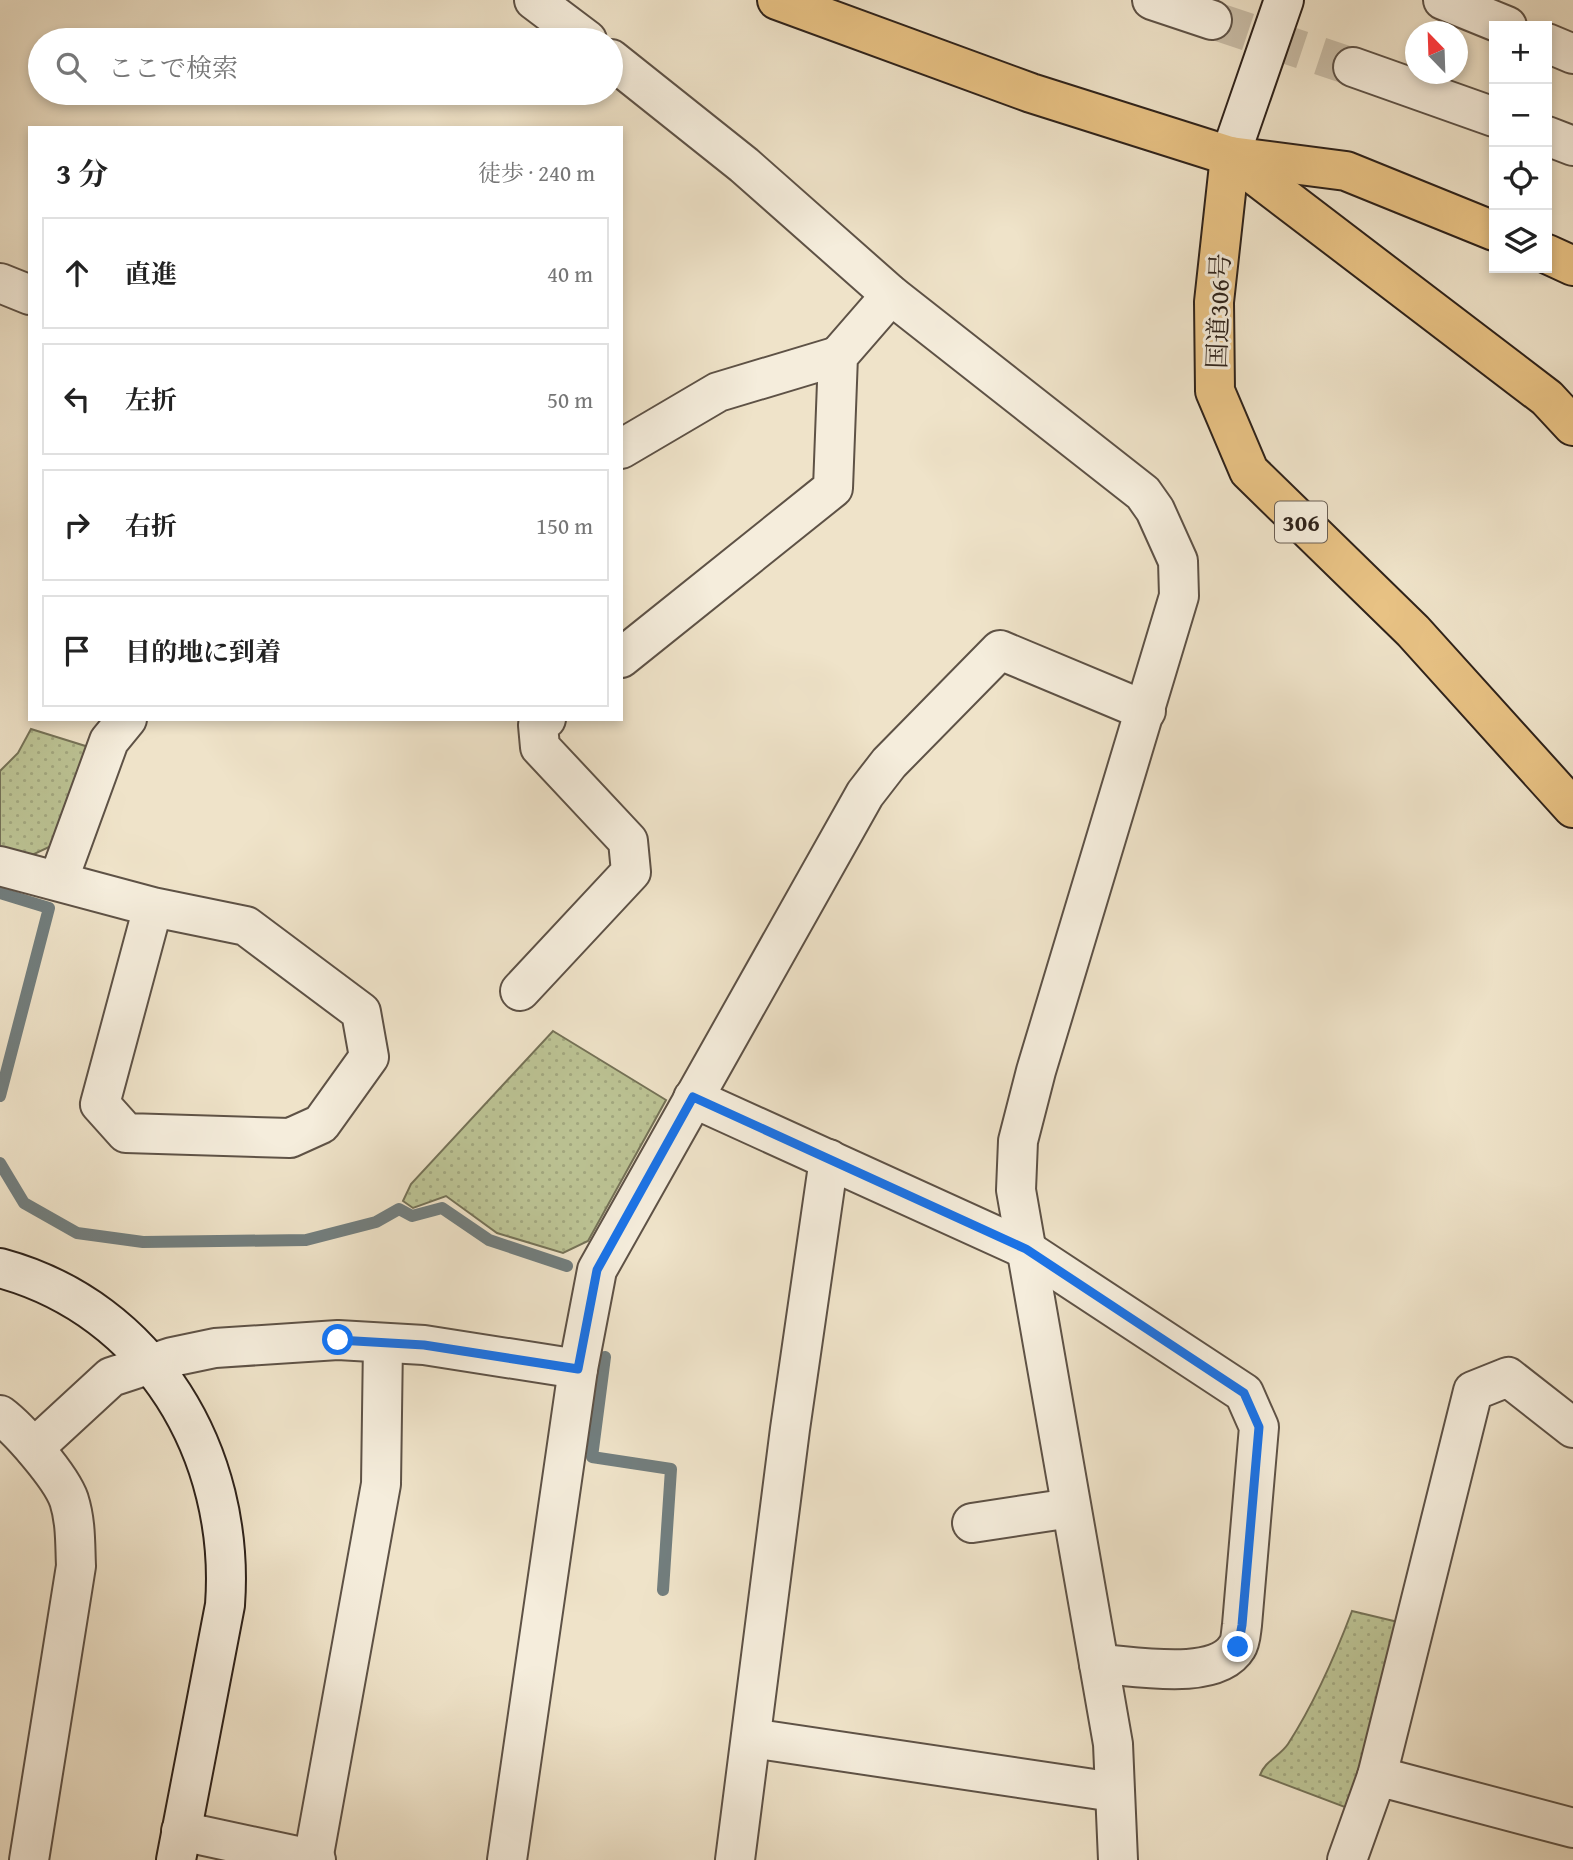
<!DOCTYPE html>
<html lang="ja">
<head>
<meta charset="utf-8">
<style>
  :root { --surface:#fff; --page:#f2f2f2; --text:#222; --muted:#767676; --line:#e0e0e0 }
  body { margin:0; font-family:"Gentium Book Plus","Noto Serif JP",serif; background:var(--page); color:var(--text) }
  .controls { position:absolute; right:21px; top:21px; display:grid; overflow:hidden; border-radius:0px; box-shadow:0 4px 10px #0003 }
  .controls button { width:63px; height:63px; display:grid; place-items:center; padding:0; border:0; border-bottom:2px solid var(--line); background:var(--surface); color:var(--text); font:35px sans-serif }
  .compass { position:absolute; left:1405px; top:21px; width:63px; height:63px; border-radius:50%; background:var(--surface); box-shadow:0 4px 10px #0003; rotate:337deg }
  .stop { position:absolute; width:21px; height:21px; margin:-16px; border:5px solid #1a73e8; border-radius:50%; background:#fff }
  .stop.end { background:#1a73e8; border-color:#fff; box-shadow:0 2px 7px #0008 }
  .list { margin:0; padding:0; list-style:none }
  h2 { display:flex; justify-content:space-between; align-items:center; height:91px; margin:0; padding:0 28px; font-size:30px }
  h2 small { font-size:23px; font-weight:400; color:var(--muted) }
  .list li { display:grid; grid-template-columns:46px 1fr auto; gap:21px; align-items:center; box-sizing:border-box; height:112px; margin:0 14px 14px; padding:0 14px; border:2px solid var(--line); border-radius:0px }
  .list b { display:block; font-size:26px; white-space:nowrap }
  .list em { font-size:23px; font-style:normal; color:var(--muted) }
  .icon { flex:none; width:38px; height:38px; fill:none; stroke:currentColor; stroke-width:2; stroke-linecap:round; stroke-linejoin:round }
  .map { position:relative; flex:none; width:1573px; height:1860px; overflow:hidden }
  .search { position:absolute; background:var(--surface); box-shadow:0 4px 10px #0003; left:28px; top:28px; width:595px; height:77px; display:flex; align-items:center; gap:18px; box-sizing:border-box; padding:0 24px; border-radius:38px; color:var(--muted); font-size:26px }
  .panel { position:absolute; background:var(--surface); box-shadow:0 4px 10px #0003; left:28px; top:126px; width:595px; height:595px; border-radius:0px }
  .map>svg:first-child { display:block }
  .park { fill:url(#park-dots); stroke:#757257; stroke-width:2 }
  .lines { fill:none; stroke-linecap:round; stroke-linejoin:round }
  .stream { stroke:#727e7e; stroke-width:12 }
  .street-tunnel { stroke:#c8bca6; stroke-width:38; stroke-dasharray:38 19; stroke-linecap:butt }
  .street-casing { stroke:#5e5246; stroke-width:42 }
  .secondary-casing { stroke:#2e221a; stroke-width:42 }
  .highway-casing { stroke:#2e221a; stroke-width:42 }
  .street { stroke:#f5eddc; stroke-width:38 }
  .secondary { stroke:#f5eddc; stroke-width:38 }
  .highway { stroke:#e8c284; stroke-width:38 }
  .route { stroke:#1a73e8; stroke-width:9 }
  .labels { text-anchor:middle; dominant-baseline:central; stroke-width:6; stroke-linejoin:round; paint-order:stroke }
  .shield { fill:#f5eddc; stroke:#6a5f54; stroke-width:2 }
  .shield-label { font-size:24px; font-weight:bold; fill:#2e221a }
  .street-label { font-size:26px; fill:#2e221a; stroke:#f5eddc }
</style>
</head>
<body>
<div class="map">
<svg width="1573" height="1860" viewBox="0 0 1573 1860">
  <defs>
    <pattern id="park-dots" width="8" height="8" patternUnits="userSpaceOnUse" patternTransform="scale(1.75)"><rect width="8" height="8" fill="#bcc394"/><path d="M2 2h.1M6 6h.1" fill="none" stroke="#a2a77f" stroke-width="1.8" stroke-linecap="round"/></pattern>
  </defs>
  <rect width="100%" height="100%" fill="#efe3c9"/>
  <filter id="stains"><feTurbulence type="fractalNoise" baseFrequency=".00286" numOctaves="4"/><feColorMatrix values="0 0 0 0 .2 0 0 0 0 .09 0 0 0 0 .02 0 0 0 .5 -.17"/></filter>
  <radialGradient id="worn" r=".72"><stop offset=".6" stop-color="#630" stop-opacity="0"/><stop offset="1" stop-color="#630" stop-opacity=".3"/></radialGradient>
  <g class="park">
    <polygon points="31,729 95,749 64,840 30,856 0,848 0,771 18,753"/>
    <polygon points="553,1031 666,1100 588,1241 563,1253 497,1233 446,1196 413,1208 403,1201 411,1184"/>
    <path d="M1352,1611l46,11 -48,187 -90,-34c5,-14 20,-19 28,-31 27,-42 47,-88 64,-133z"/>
  </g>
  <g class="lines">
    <g class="stream">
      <polyline points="0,893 49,908 0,1096"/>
      <polyline points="0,1163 24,1203 77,1233 143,1242 306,1240 376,1222 399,1209 412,1216 442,1208 489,1240 567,1266"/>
      <polyline points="605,1357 592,1457 671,1469 663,1590"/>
    </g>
    <polyline class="street-tunnel" points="1212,20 1353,67"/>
    <defs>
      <g id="street">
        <polyline points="534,0 587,40"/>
        <polyline points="1152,0 1212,20"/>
        <polyline points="1443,0 1507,26"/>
        <polyline points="1547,43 1573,54"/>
        <polyline points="611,59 744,165 891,295 1143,493 1155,510 1178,561 1179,596 1036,1071 1018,1141 1016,1190 1113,1744 1118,1860"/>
        <polyline points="1353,67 1494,117"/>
        <polyline points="1547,136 1573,146"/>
        <polyline points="0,283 30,295"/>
        <polyline points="621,449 718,392 838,356"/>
        <polyline points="621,658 833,488 838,356 891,295"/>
        <polyline points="0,866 153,907 246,926 361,1012 369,1057 321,1124 290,1138 126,1133 100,1104 153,907"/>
        <polyline points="58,881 109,741 127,719"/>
        <polyline points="520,991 631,872 628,841 540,747 538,725 546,719"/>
        <path d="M693,1098l332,151 219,144 15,34 -17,198c-1,6 -1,16 -5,22 -21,35 -102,19 -138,17"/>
        <path d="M0,1415c20,15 61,62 69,85 7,22 6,44 7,66l-47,294"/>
        <polyline points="34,1448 111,1377 172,1357 215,1348 338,1340 424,1345 578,1369"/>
        <polyline points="972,1523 1071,1508"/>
        <polyline points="751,1738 1114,1792"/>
        <polyline points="1377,1776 1473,1391 1508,1377 1573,1428"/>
        <polyline points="181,1831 316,1860"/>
        <polyline points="313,1860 381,1484 383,1343"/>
        <polyline points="507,1860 578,1369 597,1270 865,794 889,763 1000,650 1146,711"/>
        <polyline points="735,1860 790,1429 829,1159"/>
        <polyline points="1347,1860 1377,1776 1573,1828"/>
      </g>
      <g id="secondary">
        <polyline points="1230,156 1284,0"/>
        <path d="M0,1268c151,41 236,186 225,337l-49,255"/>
      </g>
      <g id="highway">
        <polyline points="777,0 1031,93 1230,156 1346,171 1494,231"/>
        <polyline points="1230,156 1214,302 1215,391 1249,471 1413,631 1573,808"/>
        <polyline points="1231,157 1547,398 1573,426"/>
        <polyline points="1547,254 1573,266"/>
      </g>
    </defs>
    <use href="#street" class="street-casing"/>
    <use href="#secondary" class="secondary-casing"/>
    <use href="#highway" class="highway-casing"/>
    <use href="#street" class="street"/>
    <use href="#secondary" class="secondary"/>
    <use href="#highway" class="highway"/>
  </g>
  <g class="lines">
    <polyline class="route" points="338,1340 424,1345 578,1369 597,1270 693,1097 1026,1249 1244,1393 1259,1427 1242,1625 1238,1647"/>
  </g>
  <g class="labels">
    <rect class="shield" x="1275" y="501.5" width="52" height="41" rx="5"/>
    <g class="shield-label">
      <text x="1301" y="522">306</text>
    </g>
    <g class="street-label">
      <text transform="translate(1218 311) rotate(-88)">国道306号</text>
    </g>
  </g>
  <rect width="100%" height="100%" filter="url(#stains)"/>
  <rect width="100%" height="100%" fill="url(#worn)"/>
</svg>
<div class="controls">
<button>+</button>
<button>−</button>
<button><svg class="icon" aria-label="locate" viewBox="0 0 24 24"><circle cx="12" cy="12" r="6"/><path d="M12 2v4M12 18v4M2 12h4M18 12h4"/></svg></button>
<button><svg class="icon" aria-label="layers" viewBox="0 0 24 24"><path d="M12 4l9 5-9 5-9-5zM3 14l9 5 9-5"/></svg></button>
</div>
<svg class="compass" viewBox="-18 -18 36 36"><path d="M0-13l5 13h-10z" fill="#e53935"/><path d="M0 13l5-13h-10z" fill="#767676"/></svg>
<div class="stop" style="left:338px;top:1340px"></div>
<div class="stop end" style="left:1238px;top:1647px"></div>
<div class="search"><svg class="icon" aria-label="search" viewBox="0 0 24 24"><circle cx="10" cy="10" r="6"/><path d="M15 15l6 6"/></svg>ここで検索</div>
<section class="panel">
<h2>3 分<small>徒歩 · 240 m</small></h2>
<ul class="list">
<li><svg class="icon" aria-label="ahead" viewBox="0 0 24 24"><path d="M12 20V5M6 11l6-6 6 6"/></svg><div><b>直進</b></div><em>40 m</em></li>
<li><svg class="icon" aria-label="left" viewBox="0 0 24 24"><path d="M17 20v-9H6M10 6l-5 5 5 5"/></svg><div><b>左折</b></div><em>50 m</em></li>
<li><svg class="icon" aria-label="right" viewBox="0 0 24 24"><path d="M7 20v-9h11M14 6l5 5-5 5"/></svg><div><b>右折</b></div><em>150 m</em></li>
<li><svg class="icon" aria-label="arrive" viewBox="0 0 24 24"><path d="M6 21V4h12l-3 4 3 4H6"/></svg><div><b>目的地に到着</b></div></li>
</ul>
</section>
</div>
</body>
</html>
